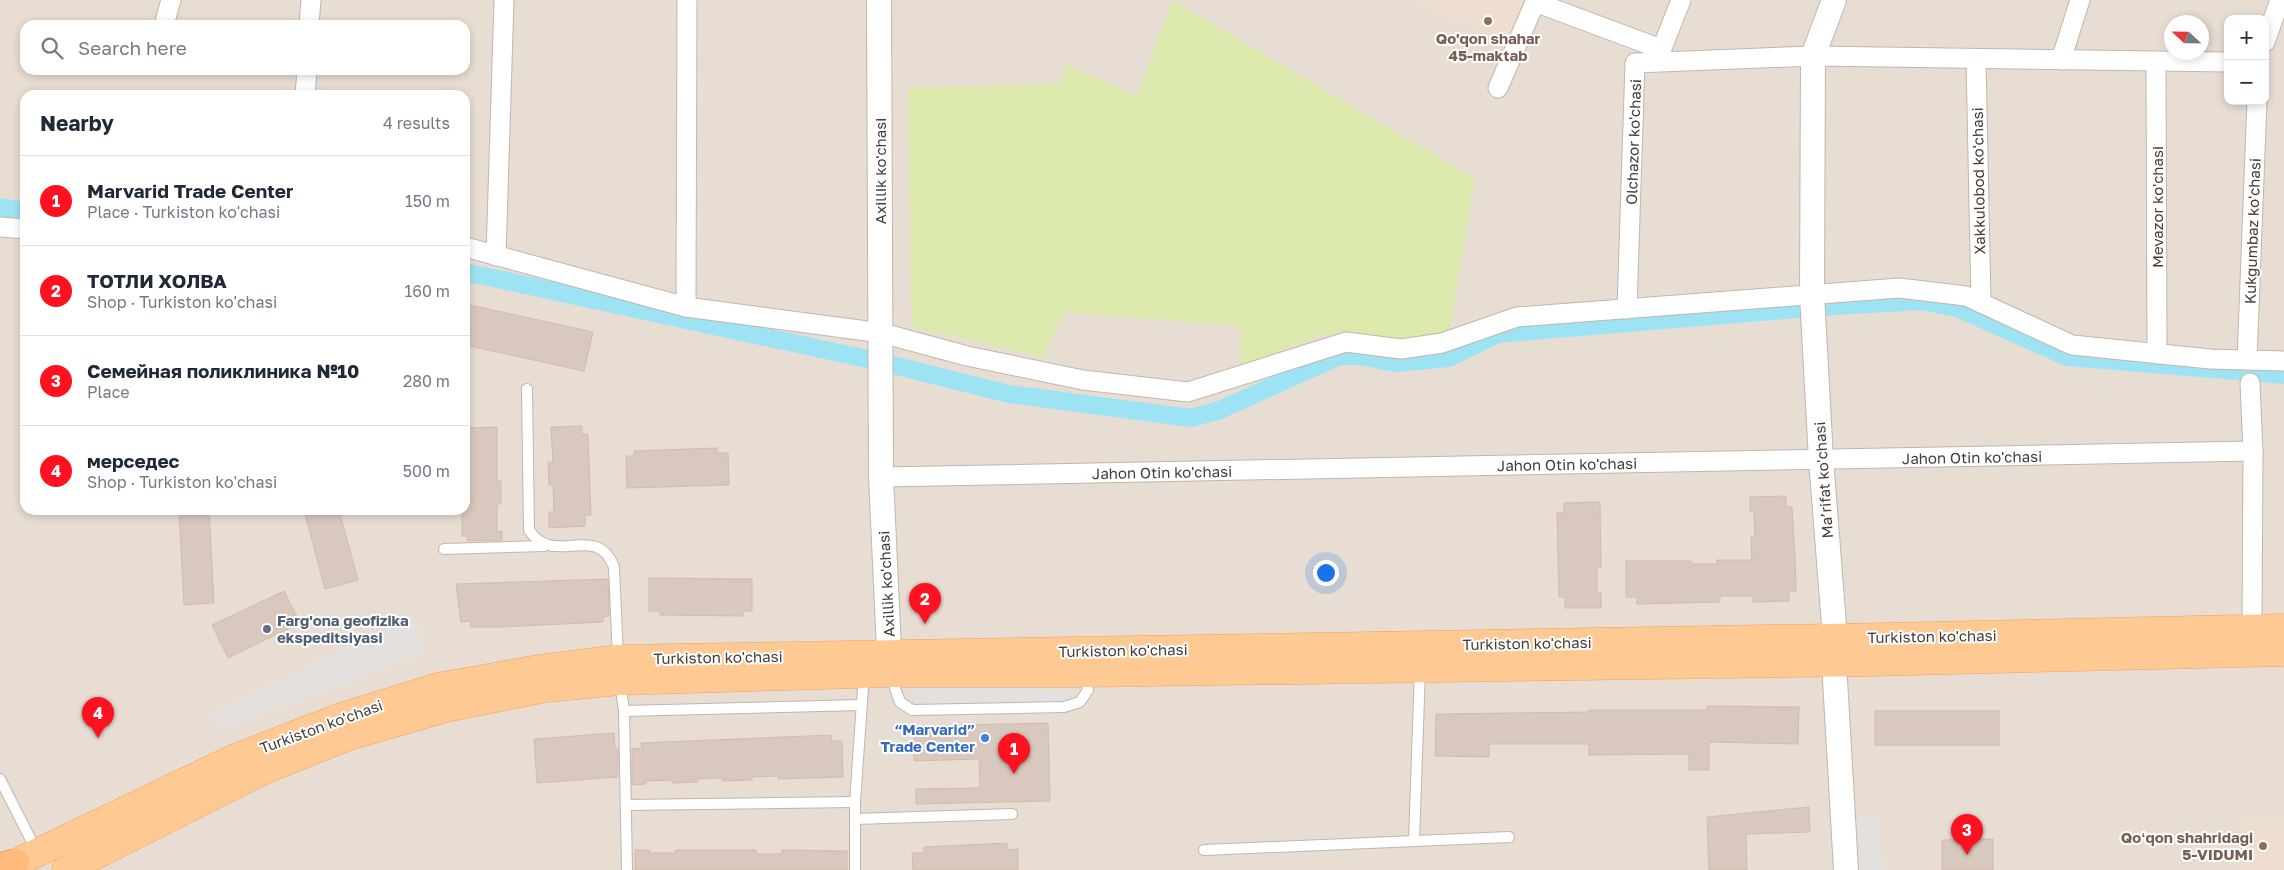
<!DOCTYPE html>
<html lang="en">
<head>
<meta charset="utf-8">
<style>
  :root { --surface:#fff; --page:#f6f6f7; --text:#1f2937; --muted:#747a83; --line:#e0e1e3; --accent:#ff1120 }
  body { margin:0; font-family:"Golos Text",sans-serif; background:var(--page); color:var(--text) }
  .controls { position:absolute; right:15px; top:15px; display:grid; overflow:hidden; border-radius:10px; box-shadow:0 2px 8px #0003 }
  .controls button { width:45px; height:45px; display:grid; place-items:center; padding:0; border:0; border-bottom:1px solid var(--line); background:var(--surface); color:var(--text); font:25px sans-serif }
  .compass { position:absolute; left:2164px; top:15px; width:45px; height:45px; border-radius:50%; background:var(--surface); box-shadow:0 2px 8px #0003; rotate:292deg }
  .you { position:absolute; left:1325px; top:572px; width:18px; height:18px; margin:-12px; border:4px solid #fff; border-radius:50%; background:#1a73e8; box-shadow:0 0 0 8px #1a73e833 }
  .badge { display:grid; place-items:center; width:32px; height:32px; border-radius:50%; background:var(--accent); color:#fff; font-size:16px; font-weight:700 }
  .pin { position:absolute; translate:-50% -41px; filter:drop-shadow(0 1px 2px #0008) }
  .pin::after { content:''; position:absolute; top:26px; width:18px; height:15px; background:inherit; clip-path:polygon(0 0,100% 0,50% 100%) }
  .list { margin:0; padding:0; list-style:none }
  h2 { display:flex; justify-content:space-between; align-items:center; height:65px; margin:0; padding:0 20px; font-size:21px }
  h2 small { font-size:16px; font-weight:400; color:var(--muted) }
  .list li { display:grid; grid-template-columns:32px 1fr auto; gap:15px; align-items:center; box-sizing:border-box; height:90px; padding:0 20px; border-top:1px solid var(--line) }
  .list b { display:block; font-size:19px; white-space:nowrap }
  .list p { margin:0; font-size:16px; white-space:nowrap; color:var(--muted) }
  .list em { font-size:16px; font-style:normal; color:var(--muted) }
  .icon { flex:none; width:28px; height:28px; fill:none; stroke:currentColor; stroke-width:2; stroke-linecap:round; stroke-linejoin:round }
  .map { position:relative; flex:none; width:2284px; height:870px; overflow:hidden }
  .search { position:absolute; background:var(--surface); box-shadow:0 2px 8px #0003; left:20px; top:20px; width:450px; height:55px; display:flex; align-items:center; gap:12px; box-sizing:border-box; padding:0 18px; border-radius:15px; color:var(--muted); font-size:19px }
  .panel { position:absolute; background:var(--surface); box-shadow:0 2px 8px #0003; left:20px; top:90px; width:450px; height:425px; border-radius:15px }
  .map>svg:first-child { display:block }
  .residential { fill:#e8ddd3; fill-rule:evenodd }
  .education { fill:#eedecf }
  .green { fill:#dbeaac }
  .parking { fill:#e4e0de }
  .lines { fill:none; stroke-linecap:round; stroke-linejoin:round }
  .canal { stroke:#9ee3f4; stroke-width:18 }
  .building { fill:#d9c8bd; stroke:#d1bcad }
  .service-casing { stroke:#c3b5ab; stroke-width:12 }
  .minor-casing { stroke:#c3b5ab; stroke-width:21 }
  .tertiary-casing { stroke:#c3b5ab; stroke-width:26 }
  .primary-casing { stroke:#eaa25e; stroke-width:29 }
  .trunk-casing { stroke:#e57b2e; stroke-width:29 }
  .service { stroke:#fff; stroke-width:10 }
  .minor { stroke:#fff; stroke-width:19 }
  .tertiary { stroke:#fff; stroke-width:24 }
  .primary { stroke:#ffc993; stroke-width:28 }
  .trunk { stroke:#ffba7c; stroke-width:28 }
  .education-dot { fill:#8d6e63; stroke:#fff; stroke-width:2 }
  .service-dot { fill:#5c6f8a; stroke:#fff; stroke-width:2 }
  .shop-dot { fill:#3f7fe0; stroke:#fff; stroke-width:2 }
  .labels { text-anchor:middle; dominant-baseline:central; stroke-width:4; stroke-linejoin:round; paint-order:stroke }
  .education-label { font-size:15px; font-weight:bold; fill:#785e54; stroke:#fff }
  .street-label { font-size:15px; fill:#473c35; stroke:#fff }
  .service-label { font-size:15px; font-weight:bold; fill:#4e5e75; stroke:#fff; text-anchor:start }
  .shop-label { font-size:15px; font-weight:bold; fill:#366cbe; stroke:#fff; text-anchor:end }
</style>
</head>
<body>
<div class="map">
<svg width="2284" height="870" viewBox="0 0 2284 870">
  <rect width="100%" height="100%" fill="#f4ece6"/>
  <path class="residential" d="M0,0h2284v870h-2284zM2228,19h37v82h-37zM2172,22h30v30h-30zM25,25h440v45h-440zM25,95h440v415h-440z"/>
  <g class="education">
    <polygon points="1412,0 1526,0 1508,42"/>
    <polygon points="2244,821 2284,821 2284,870 2241,870"/>
  </g>
  <polygon class="green" points="1172,0 1475,179 1449,332 1394,342 1324,334 1240,367 1240,326 1064,312 1043,357 912,327 908,88 1060,84 1067,65 1137,96"/>
  <g class="parking">
    <polygon points="413,615 425,653 218,730 211,715"/>
    <polygon points="907,688 1073,690 1063,713 920,716"/>
    <polygon points="1876,814 1883,870 1856,870 1851,818"/>
  </g>
  <g class="lines">
    <g class="canal">
      <polyline points="0,207 25,211"/>
      <polyline points="465,272 881,362 1009,394 1191,418 1220,410 1339,356 1361,356 1395,363 1449,358 1498,334 1835,306 1921,301 1957,308 2067,357 2284,375"/>
    </g>
  </g>
  <g class="building">
    <polygon points="465,304 593,332 584,371 465,345"/>
    <polygon points="582,426 582,435 588,434 591,515 585,515 585,526 549,528 549,512 554,512 553,485 549,485 548,462 553,462 551,427"/>
    <polygon points="497,427 497,481 501,481 501,504 497,504 497,532 502,531 502,540 467,541 467,536 462,536 462,510 465,510 466,502 466,428"/>
    <polygon points="717,448 717,453 728,453 729,485 627,488 626,456 634,456 634,451"/>
    <polygon points="1786,496 1786,507 1792,507 1795,557 1796,591 1789,591 1789,601 1753,602 1753,596 1720,596 1720,602 1637,604 1637,597 1626,597 1626,561 1691,561 1691,564 1717,564 1717,560 1752,560 1751,537 1755,537 1754,511 1750,511 1750,497"/>
    <polygon points="1600,502 1601,567 1597,567 1597,593 1601,593 1601,608 1565,608 1565,597 1559,597 1557,513 1564,513 1564,503"/>
    <polygon points="179,510 209,510 214,603 184,605"/>
    <polygon points="304,510 339,510 358,580 325,589"/>
    <polygon points="649,578 752,579 752,611 743,611 743,616 660,615 660,611 649,611"/>
    <polygon points="608,579 609,616 603,617 603,622 503,627 471,627 470,621 461,622 456,584"/>
    <polygon points="284,591 300,623 228,658 212,625"/>
    <polygon points="1707,706 1799,707 1798,744 1709,742 1709,770 1689,770 1689,754 1589,755 1589,744 1489,744 1489,757 1435,756 1436,714 1589,712 1589,710 1707,710"/>
    <rect x="1875" y="711" width="124" height="34"/>
    <polygon points="1048,723 1050,801 916,804 916,789 980,788 979,759 914,761 914,726"/>
    <polygon points="614,733 615,749 618,749 618,777 537,783 534,739"/>
    <polygon points="831,735 832,741 842,741 843,777 778,779 778,776 752,777 752,780 722,781 722,778 697,779 697,782 672,783 672,780 646,781 646,784 632,785 632,749 642,748 641,743"/>
    <polygon points="1809,807 1810,832 1746,834 1747,870 1709,870 1707,817"/>
    <polygon points="1993,839 1993,870 1942,870 1942,840"/>
    <polygon points="1007,843 1008,850 1018,849 1018,870 913,870 912,853 924,853 924,847"/>
    <polygon points="635,850 649,850 649,853 675,853 675,850 756,850 756,854 782,854 782,850 847,851 847,870 635,870"/>
  </g>
  <g class="lines">
    <defs>
      <g id="service">
        <path d="M527,389l2,141c24,38 67,-9 85,37l4,91"/>
        <polyline points="444,549 544,546"/>
        <polyline points="890,674 900,702 912,710 1064,707 1080,702 1088,690 1085,675"/>
        <polyline points="620,682 624,711 627,870"/>
        <polyline points="624,711 861,705"/>
        <polyline points="0,779 37,852"/>
        <polyline points="626,805 855,802"/>
        <polyline points="855,819 1012,814"/>
        <polyline points="1414,841 1420,669"/>
        <polyline points="1204,850 1509,837"/>
        <polyline points="855,870 855,802 864,674"/>
      </g>
      <g id="minor">
        <polyline points="1535,2 1661,49"/>
        <polyline points="164,25 171,0"/>
        <polyline points="309,25 311,0"/>
        <polyline points="2265,42 2280,0"/>
        <polyline points="1976,59 1981,303"/>
        <polyline points="2061,60 2080,0"/>
        <polyline points="1657,61 1681,0"/>
        <polyline points="2156,61 2157,354"/>
        <polyline points="1498,88 1536,0"/>
        <polyline points="305,95 307,70"/>
        <polyline points="0,227 25,229"/>
        <polyline points="465,247 686,307 882,333 967,356 1083,380 1188,392 1346,342 1401,349 1442,343 1517,317 1899,288 1966,296 2072,345 2210,359 2284,361"/>
        <polyline points="496,256 504,0"/>
        <polyline points="686,307 687,0"/>
        <polyline points="1627,309 1635,63 1813,56 2228,62"/>
        <polyline points="2247,360 2257,101"/>
        <polyline points="2250,383 2253,451 2252,630"/>
        <polyline points="881,477 2253,451"/>
      </g>
      <g id="tertiary">
        <polyline points="879,0 881,477 890,671"/>
        <polyline points="1834,0 1813,56 1812,295 1821,459 1835,638 1834,662 1846,870"/>
      </g>
      <g id="primary">
        <polyline points="1,870 233,759 341,717 438,687 533,670 618,659 1887,637 2284,628"/>
        <polyline points="66,870 264,770 349,736 446,708 546,688 619,681 890,673 1084,673 1870,662 2284,652"/>
      </g>
      <polyline id="trunk" points="0,867 15,863"/>
    </defs>
    <use href="#service" class="service-casing"/>
    <use href="#minor" class="minor-casing"/>
    <use href="#tertiary" class="tertiary-casing"/>
    <use href="#primary" class="primary-casing"/>
    <use href="#trunk" class="trunk-casing"/>
    <use href="#service" class="service"/>
    <use href="#minor" class="minor"/>
    <use href="#tertiary" class="tertiary"/>
    <use href="#primary" class="primary"/>
    <use href="#trunk" class="trunk"/>
  </g>
  <g class="education-dot">
    <circle cx="1488" cy="21" r="5"/>
    <circle cx="2263" cy="846" r="5"/>
  </g>
  <circle class="service-dot" cx="267" cy="629" r="5"/>
  <circle class="shop-dot" cx="985" cy="738" r="5"/>
  <g class="labels">
    <g class="education-label">
      <text x="1488" y="38">Qo'qon shahar<tspan x="1488" dy="17">45-maktab</tspan></text>
      <text x="2253" y="837" text-anchor="end">Qoʻqon shahridagi<tspan x="2253" dy="17">5-VIDUMI</tspan></text>
    </g>
    <g class="street-label">
      <text transform="translate(1633 142) rotate(-88)">Olchazor ko'chasi</text>
      <text transform="translate(880 171) rotate(-90)">Axillik ko'chasi</text>
      <text transform="translate(1978 181) rotate(-91)">Xakkulobod ko'chasi</text>
      <text transform="translate(2157 207) rotate(-90)">Mevazor ko'chasi</text>
      <text transform="translate(2252 231) rotate(-88)">Kukgumbaz ko'chasi</text>
      <text transform="translate(1972 457) rotate(-1)">Jahon Otin ko'chasi</text>
      <text transform="translate(1567 464) rotate(-1)">Jahon Otin ko'chasi</text>
      <text transform="translate(1162 472) rotate(-1)">Jahon Otin ko'chasi</text>
      <text transform="translate(1823 480) rotate(-94)">Ma’rifat ko'chasi</text>
      <text transform="translate(886 584) rotate(-93)">Axillik ko'chasi</text>
      <text transform="translate(1932 636) rotate(-1)">Turkiston ko'chasi</text>
      <text transform="translate(1527 643) rotate(-1)">Turkiston ko'chasi</text>
      <text transform="translate(1123 650) rotate(-1)">Turkiston ko'chasi</text>
      <text transform="translate(718 657) rotate(-1)">Turkiston ko'chasi</text>
      <text transform="translate(321 726) rotate(-20)">Turkiston ko'chasi</text>
    </g>
    <g class="service-label">
      <text x="277" y="620">Farg'ona geofizika<tspan x="277" dy="17">ekspeditsiyasi</tspan></text>
    </g>
    <g class="shop-label">
      <text x="975" y="729">“Marvarid”<tspan x="975" dy="17">Trade Center</tspan></text>
    </g>
  </g>
</svg>
<div class="controls">
<button>+</button>
<button>−</button>
</div>
<svg class="compass" viewBox="-18 -18 36 36"><path d="M0-13l5 13h-10z" fill="#e53935"/><path d="M0 13l5-13h-10z" fill="#747a83"/></svg>
<div class="you"></div>
<div class="pin badge" style="left:1014px;top:774px">1</div>
<div class="pin badge" style="left:925px;top:624px">2</div>
<div class="pin badge" style="left:1967px;top:855px">3</div>
<div class="pin badge" style="left:98px;top:738px">4</div>
<div class="search"><svg class="icon" aria-label="search" viewBox="0 0 24 24"><circle cx="10" cy="10" r="6"/><path d="M15 15l6 6"/></svg>Search here</div>
<section class="panel">
<h2>Nearby<small>4 results</small></h2>
<ul class="list">
<li><span class="badge">1</span><div><b>Marvarid Trade Center</b><p>Place · Turkiston ko'chasi</p></div><em>150 m</em></li>
<li><span class="badge">2</span><div><b>ТОТЛИ ХОЛВА</b><p>Shop · Turkiston ko'chasi</p></div><em>160 m</em></li>
<li><span class="badge">3</span><div><b>Семейная поликлиника №10</b><p>Place</p></div><em>280 m</em></li>
<li><span class="badge">4</span><div><b>мерседес</b><p>Shop · Turkiston ko'chasi</p></div><em>500 m</em></li>
</ul>
</section>
</div>
</body>
</html>
